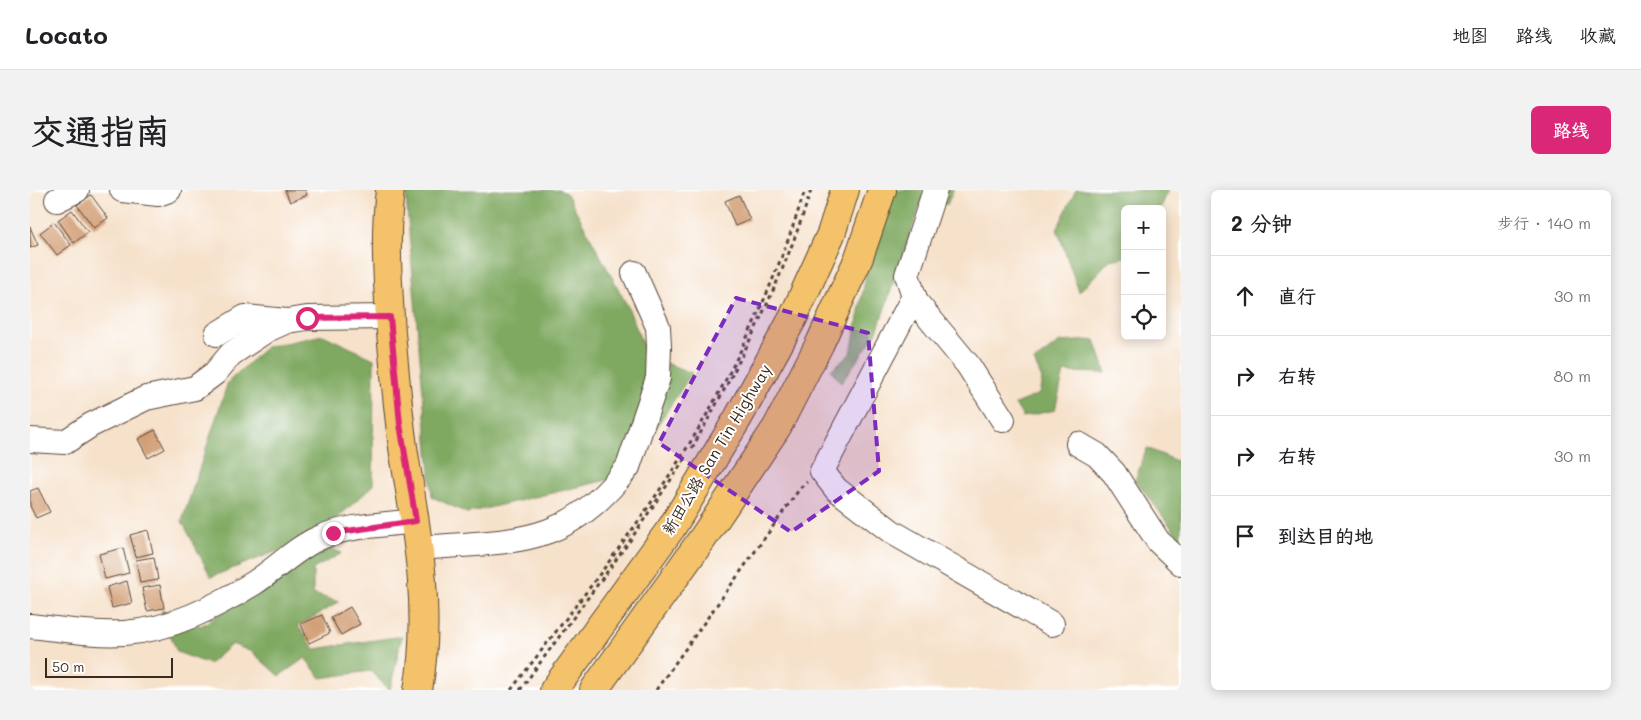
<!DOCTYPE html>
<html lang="zh">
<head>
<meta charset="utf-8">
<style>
  :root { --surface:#fff; --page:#f2f2f2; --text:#202124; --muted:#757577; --line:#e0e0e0; --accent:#db2777 }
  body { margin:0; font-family:Mali,"LXGW WenKai TC",sans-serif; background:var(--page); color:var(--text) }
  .controls { position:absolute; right:15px; top:15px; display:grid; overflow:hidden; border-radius:8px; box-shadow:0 2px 12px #0003 }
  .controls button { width:45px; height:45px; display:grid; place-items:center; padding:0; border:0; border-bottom:1px solid var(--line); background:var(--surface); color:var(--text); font:25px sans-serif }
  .scale { position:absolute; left:15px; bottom:12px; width:128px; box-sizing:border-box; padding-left:5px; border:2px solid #3b2a1e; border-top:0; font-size:14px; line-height:18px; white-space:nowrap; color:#3b2a1e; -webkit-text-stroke:4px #fff; paint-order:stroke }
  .stop { position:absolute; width:15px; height:15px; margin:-11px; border:4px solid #db2777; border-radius:50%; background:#fff }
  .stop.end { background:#db2777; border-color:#fff; box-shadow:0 1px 5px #0008 }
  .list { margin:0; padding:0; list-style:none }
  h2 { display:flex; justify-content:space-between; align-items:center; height:65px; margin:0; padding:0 20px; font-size:21px }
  h2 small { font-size:16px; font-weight:400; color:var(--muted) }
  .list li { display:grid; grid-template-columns:32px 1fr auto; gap:15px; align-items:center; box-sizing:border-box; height:80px; padding:0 20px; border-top:1px solid var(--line) }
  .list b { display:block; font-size:19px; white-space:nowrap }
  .list em { font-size:16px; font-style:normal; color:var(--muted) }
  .icon { flex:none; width:28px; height:28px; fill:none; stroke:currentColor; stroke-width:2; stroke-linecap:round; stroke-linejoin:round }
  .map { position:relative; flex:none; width:1151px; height:500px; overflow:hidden; border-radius:8px }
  header { display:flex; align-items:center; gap:30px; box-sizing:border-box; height:70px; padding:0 25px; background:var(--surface); border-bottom:1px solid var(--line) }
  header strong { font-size:24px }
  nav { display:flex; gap:28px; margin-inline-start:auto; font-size:18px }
  .intro { display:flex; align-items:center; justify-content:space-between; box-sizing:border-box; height:120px; padding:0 30px }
  h1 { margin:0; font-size:35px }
  .button { padding:12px 22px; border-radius:8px; background:var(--accent); color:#fff; font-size:18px; font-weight:700 }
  main { display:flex; gap:30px; padding:0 30px }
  aside { flex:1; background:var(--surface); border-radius:8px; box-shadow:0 2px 12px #0003 }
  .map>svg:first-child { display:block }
  .forest { fill:#7fa960; stroke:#5d6a3f }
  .building { fill:#d19e75 }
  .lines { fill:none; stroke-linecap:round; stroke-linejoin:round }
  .minor-casing { stroke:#574538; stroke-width:26 }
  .major-casing { stroke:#574538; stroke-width:30 }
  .highway-casing { stroke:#574538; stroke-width:30 }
  .path { stroke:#574538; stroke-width:3; stroke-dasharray:4 4; stroke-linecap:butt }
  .minor { stroke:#fff; stroke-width:24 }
  .major { stroke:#f3c26a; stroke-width:28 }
  .highway { stroke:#f3c26a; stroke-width:28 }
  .route { stroke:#db2777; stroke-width:6 }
  .marked { fill:#7b2cbf; fill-opacity:0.2; stroke:#7b2cbf; stroke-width:4; stroke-dasharray:10 6; stroke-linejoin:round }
  .labels { text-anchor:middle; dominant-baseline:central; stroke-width:4; stroke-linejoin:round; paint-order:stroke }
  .street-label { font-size:16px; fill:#3b2a1e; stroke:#fff }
</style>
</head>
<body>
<header>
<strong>Locato</strong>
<nav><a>地图</a><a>路线</a><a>收藏</a></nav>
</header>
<div class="intro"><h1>交通指南</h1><a class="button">路线</a></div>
<main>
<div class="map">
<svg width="1151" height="500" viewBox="0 0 1151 500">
  <rect width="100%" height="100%" fill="#fff"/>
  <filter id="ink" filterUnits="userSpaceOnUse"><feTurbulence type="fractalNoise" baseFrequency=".02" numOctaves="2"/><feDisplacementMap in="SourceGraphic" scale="10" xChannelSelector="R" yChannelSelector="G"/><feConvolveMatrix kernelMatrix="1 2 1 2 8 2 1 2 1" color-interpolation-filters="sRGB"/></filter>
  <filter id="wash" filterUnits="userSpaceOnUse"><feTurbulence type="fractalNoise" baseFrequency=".0096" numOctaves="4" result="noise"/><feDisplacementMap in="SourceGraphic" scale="20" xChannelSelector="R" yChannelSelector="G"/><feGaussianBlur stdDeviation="1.12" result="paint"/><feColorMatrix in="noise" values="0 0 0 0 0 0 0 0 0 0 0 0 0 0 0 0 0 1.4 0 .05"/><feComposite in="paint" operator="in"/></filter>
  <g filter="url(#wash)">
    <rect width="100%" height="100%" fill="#f6e1ca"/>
    <g class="forest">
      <polygon points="379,0 530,0 537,4 598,117 617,166 662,183 594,286 437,323 402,307 376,7"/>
      <polygon points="862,0 923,0 917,15 894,4 846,144 811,193 801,180 821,163 844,44"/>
      <polygon points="1046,0 1139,0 1130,19 1095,19 1095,67 1080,70 1049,102 1027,39"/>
      <polygon points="293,145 344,169 343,296 288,345 181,387 152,331 198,192 236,157"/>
      <polygon points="1065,150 1076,183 1034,182 1025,220 993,227 985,214 1009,204 1012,189 1004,171 1030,152"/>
      <polygon points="1117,258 1151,273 1151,350 1105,290"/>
      <polygon points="284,353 312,363 283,379 283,404 309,412 268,436 285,459 372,446 360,500 340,481 291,488 275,468 249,486 222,462 202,454 179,474 147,462 131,420 171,436 199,418"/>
    </g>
    <g id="blocks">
      <g class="building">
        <polygon points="255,0 275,0 277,5 260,12"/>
        <polygon points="61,5 78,28 64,38 47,15"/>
        <polygon points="709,5 720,30 705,36 695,11"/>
        <polygon points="42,20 58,42 44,53 28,30"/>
        <polygon points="24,32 41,55 27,65 10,43"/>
        <polygon points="0,37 8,55 0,58"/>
        <polygon points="125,240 135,259 118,268 108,249"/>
        <polygon points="8,298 20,322 6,328 0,316 0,301"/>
        <polygon points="118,340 123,363 106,367 100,345"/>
        <polygon points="93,358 99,383 75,389 69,364"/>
        <polygon points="124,367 128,390 110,393 106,370"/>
        <polygon points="97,391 102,413 82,418 77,397"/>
        <polygon points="130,395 134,418 117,421 112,398"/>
        <polygon points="320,417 330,434 311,445 301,428"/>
        <polygon points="292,425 300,443 279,453 271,434"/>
      </g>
    </g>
  </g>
  <g filter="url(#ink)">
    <use href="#blocks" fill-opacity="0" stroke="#574538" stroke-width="1"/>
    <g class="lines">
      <defs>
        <g id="minor">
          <polyline points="92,0 128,4 139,0"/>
          <polyline points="905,0 877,85 886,112 938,175 973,230"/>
          <polyline points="27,10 47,0"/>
          <polyline points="884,106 792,281 806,299 862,342 1022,434"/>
          <polyline points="187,144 215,127 257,131 277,128 360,127"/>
          <polyline points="0,250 35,252 61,235 116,208 165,198 185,183 201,164 237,140 257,131"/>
          <polyline points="1048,254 1067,265 1084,283 1128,351 1151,373"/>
          <path d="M390,358c92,-8 146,1 208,-81l30,-89 1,-32 -1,-19 -24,-54"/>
          <path d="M0,436c31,3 63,9 94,7 47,-3 91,-26 130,-50 22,-14 42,-35 65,-45 29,-13 66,-13 97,-17"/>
        </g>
        <path id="major" d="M360,0c-6,48 -2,95 1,143 4,40 7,81 13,121 13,78 28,157 14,236"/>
        <g id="highway">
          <polyline points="524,500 642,337 708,228 763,128 801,44 815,0"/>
          <polyline points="564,500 673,348 747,237 790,153 828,70 852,0"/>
        </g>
      </defs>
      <use href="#minor" class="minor-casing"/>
      <use href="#major" class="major-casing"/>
      <use href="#highway" class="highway-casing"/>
      <g class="path">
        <path d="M662,258c47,-83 91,-167 119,-258"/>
        <path d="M481,500c59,-77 120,-153 172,-236 51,-81 93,-172 122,-264"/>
        <polyline points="490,500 599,352 656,267"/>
        <polyline points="626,500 771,297 777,292"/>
      </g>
      <use href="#minor" class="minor"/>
      <use href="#major" class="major"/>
      <use href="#highway" class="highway"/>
    </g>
  </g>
  <g class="lines" filter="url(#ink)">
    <polyline class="route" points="277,128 360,127 370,234 386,331 303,343"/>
  </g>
  <path class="marked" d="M706,108l132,35 11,138 -88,61 -132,-89z"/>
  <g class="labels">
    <g class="street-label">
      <text transform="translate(686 259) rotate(-59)">新田公路 San Tin Highway</text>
    </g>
  </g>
</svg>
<div class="controls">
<button>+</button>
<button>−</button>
<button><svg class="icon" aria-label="locate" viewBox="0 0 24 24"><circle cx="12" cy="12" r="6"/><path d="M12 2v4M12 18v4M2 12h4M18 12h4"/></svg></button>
</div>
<div class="scale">50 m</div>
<div class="stop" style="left:277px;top:128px"></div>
<div class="stop end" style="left:303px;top:343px"></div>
</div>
<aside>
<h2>2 分钟<small>步行 · 140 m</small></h2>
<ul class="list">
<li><svg class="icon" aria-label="ahead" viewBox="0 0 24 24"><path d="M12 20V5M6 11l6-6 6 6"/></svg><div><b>直行</b></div><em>30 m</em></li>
<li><svg class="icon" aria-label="right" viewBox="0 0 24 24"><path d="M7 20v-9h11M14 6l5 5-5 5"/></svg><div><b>右转</b></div><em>80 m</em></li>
<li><svg class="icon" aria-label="right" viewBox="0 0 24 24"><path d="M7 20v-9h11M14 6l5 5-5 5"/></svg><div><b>右转</b></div><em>30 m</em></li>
<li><svg class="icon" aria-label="arrive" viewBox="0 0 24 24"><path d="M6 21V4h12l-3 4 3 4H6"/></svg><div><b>到达目的地</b></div></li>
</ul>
</aside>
</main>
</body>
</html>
